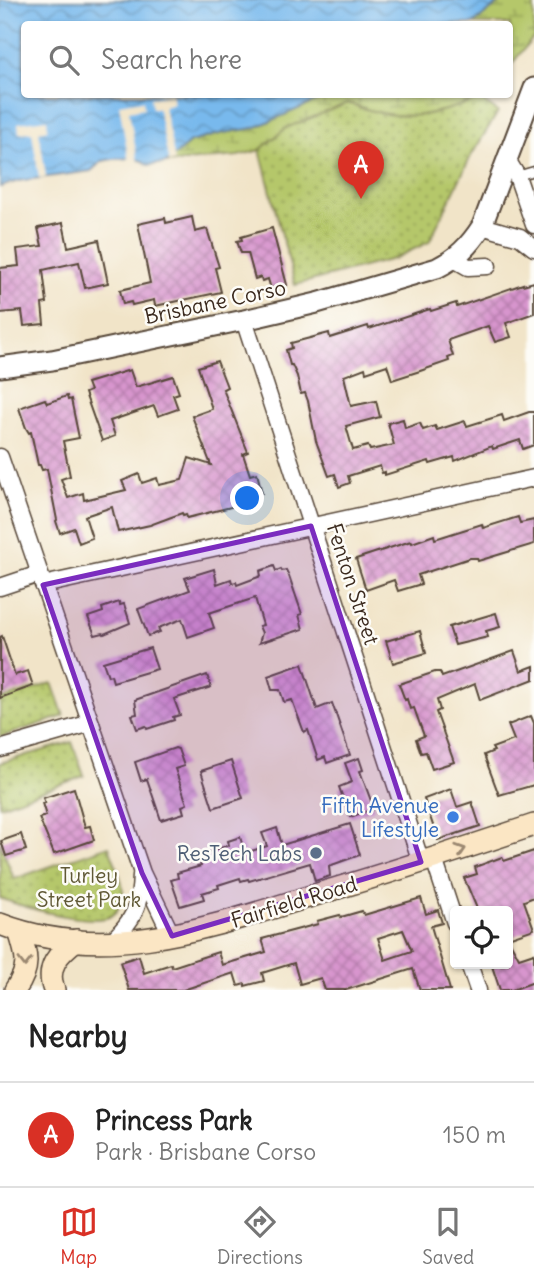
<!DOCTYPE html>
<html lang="en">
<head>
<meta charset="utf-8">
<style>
  :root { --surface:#fff; --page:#f2f2f2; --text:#222; --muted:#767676; --line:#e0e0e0; --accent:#d93025 }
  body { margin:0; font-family:Delius,sans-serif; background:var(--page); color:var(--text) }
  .controls { position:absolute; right:21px; bottom:21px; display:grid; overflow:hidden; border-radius:7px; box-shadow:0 2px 5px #0004 }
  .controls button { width:63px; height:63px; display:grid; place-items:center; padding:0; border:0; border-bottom:2px solid var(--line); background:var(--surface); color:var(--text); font:35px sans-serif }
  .you { position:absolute; left:248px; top:499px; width:24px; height:24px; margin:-18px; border:5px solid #fff; border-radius:50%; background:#1a73e8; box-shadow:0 0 0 10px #1a73e833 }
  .badge { display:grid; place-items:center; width:46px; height:46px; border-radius:50%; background:var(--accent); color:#fff; font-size:23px; font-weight:700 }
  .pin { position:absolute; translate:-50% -58px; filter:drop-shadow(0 2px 4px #0008) }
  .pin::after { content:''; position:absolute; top:37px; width:24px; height:21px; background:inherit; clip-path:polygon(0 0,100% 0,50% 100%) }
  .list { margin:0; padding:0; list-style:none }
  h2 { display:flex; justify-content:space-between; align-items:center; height:91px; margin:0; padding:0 28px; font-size:30px }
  h2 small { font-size:23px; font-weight:400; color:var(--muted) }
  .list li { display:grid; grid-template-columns:46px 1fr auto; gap:21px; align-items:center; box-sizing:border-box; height:105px; padding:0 28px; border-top:2px solid var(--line) }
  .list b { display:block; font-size:26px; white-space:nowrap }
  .list p { margin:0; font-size:23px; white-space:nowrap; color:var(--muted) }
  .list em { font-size:23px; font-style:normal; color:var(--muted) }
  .icon { flex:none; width:38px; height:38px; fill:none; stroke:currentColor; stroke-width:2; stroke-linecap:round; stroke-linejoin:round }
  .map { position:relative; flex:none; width:534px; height:990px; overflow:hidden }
  .search { position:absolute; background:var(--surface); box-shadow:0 2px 5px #0004; left:21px; right:21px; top:21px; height:77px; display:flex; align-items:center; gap:18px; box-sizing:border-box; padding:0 24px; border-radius:7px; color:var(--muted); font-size:26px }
  .sheet { height:196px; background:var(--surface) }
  nav { display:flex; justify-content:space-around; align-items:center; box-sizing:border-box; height:98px; border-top:2px solid var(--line); background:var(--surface); font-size:19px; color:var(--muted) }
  nav a { display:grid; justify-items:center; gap:4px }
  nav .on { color:var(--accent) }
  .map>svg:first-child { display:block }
  .wetland { fill:url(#wetland-marsh); stroke:#787844; stroke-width:2 }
  .park { fill:url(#park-dots); stroke:#787844; stroke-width:2 }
  .water { fill:url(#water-waves); stroke:#5a7286; stroke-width:2 }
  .pier { fill:#f1e4c8 }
  .building { fill:url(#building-cross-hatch); fill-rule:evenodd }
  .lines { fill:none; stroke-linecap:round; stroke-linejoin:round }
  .service-casing { stroke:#564638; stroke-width:11 }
  .minor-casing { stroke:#564638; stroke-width:19 }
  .tertiary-casing { stroke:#564638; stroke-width:23 }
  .secondary-casing { stroke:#564638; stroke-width:24 }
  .service { stroke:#fff; stroke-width:8 }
  .minor { stroke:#fff; stroke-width:16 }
  .tertiary { stroke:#fff; stroke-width:19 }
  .secondary { stroke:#fbe6c4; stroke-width:21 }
  .oneway { stroke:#9b8871 }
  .marked { fill:#7b2cbf; fill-opacity:0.2; stroke:#7b2cbf; stroke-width:5; stroke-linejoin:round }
  .shop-dot { fill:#3f7fe0; stroke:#fdfcf7; stroke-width:2.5 }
  .service-dot { fill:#5c6f8a; stroke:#fdfcf7; stroke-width:2.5 }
  .labels { text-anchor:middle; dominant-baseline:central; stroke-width:5; stroke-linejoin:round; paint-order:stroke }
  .street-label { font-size:21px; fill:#3b2a1e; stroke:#fdfcf7 }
  .shop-label { font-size:21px; fill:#366cbe; stroke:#fdfcf7; text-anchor:end }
  .service-label { font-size:21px; fill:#4e5e75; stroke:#fdfcf7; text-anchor:end }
  .park-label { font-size:21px; fill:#605935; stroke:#fdfcf7 }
</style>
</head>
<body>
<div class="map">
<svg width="534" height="990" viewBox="0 0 534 990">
  <defs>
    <pattern id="wetland-marsh" width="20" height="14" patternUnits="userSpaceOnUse" patternTransform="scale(1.75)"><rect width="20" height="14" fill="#b5c76b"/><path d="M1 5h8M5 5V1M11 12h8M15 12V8" fill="none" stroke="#94a257"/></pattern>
    <pattern id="park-dots" width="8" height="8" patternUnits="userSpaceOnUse" patternTransform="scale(1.75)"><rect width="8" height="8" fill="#b5c76b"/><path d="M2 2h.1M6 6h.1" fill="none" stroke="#94a257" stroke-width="1.8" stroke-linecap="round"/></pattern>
    <pattern id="water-waves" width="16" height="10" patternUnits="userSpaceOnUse" patternTransform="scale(1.75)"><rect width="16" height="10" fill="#78b9ed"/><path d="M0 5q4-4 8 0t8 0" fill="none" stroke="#6497bf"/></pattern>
    <pattern id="building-cross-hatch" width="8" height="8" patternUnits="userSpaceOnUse" patternTransform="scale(1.75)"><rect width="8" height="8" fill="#d895ce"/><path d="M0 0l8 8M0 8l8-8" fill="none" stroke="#b07aa7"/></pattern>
  </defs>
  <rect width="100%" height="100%" fill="#fdfcf7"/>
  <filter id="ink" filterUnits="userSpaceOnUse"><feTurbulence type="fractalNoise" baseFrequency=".0143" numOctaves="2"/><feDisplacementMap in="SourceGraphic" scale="14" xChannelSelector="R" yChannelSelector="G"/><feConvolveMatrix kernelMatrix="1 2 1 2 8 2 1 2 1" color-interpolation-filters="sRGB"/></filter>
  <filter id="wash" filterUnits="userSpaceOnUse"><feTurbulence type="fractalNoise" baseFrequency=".00686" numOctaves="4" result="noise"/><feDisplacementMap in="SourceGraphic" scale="28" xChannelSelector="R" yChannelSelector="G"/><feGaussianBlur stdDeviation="1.57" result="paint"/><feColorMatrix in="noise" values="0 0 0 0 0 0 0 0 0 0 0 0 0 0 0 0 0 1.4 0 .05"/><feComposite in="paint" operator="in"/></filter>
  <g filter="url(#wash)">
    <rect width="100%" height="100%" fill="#f1e4c8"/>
    <g class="wetland">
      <polygon points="503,0 534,0 534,37 510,66 510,24 473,24"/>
      <path d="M336,95h149l-5,4c-54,18 -77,25 -132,4l-62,25 -26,22 -22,6 -72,7 24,-21 33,-9 31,-5 67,-29z"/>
    </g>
    <g class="park">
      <path d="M480,99l18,13 -27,44 -42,86 -36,17 -98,26 -35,-135 26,-22 62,-25c55,21 78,14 132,-4z"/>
      <polygon points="52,683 64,716 0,737 0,700"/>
      <polygon points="72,742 84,776 0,806 0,763"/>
      <path d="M0,842l14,37 95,-33c4,14 14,32 14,47 0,10 -7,22 -17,25 -27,5 -80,-10 -106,-20z"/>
    </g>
    <polygon class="water" points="0,0 503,0 473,24 24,24 24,94 336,95 321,99 254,128 223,133 190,142 166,163 148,165 143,161 132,158 113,159 102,161 91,171 18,181 0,187"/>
    <g class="pier">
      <polygon points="172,95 174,104 164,107 175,161 169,163 158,108 152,108 150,98"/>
      <polygon points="143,100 144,108 129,111 138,163 129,162 119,104"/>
      <polygon points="47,119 48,129 39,131 46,177 39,178 32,132 19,133 18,123"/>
    </g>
    <g id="blocks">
      <g class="building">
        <polygon points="192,217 195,232 207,229 219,267 215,268 221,292 155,306 154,300 132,305 131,302 123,304 120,290 150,283 138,224 165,218 166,223"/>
        <polygon points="63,223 68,247 99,240 108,283 85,288 79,262 43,270 47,303 42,304 44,324 24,326 22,311 0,313 0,268 19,266 17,249 42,246 38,228"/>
        <polygon points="272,228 287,285 271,289 268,279 262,281 261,277 255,279 248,253 241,253 237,241 242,240 241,237"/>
        <polygon points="534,282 534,313 506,323 511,337 495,342 488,326 448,340 453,356 448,358 449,361 420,371 392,380 387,365 366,372 365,368 344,376 351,406 376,401 380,417 346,426 353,450 368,446 370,450 394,445 388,423 403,419 405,428 420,423 423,430 435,426 437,430 465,421 467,426 502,415 504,421 529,412 534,412 534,445 523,449 520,440 493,449 492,446 455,461 454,457 430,464 429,461 385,475 385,472 382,473 380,466 348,476 350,483 339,487 335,474 329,476 316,441 308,401 305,393 301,394 297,376 292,365 290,365 286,350 292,348 291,343 329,333 330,338 368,326 369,329 430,309 431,311 456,303 457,307 523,284 523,285"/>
        <polygon points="217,361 227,387 223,389 248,452 243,454 250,475 257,473 262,493 246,497 247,503 187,518 186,514 183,515 182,513 150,525 118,532 112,507 85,516 92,538 79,543 74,528 60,533 56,521 57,520 47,469 42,470 40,465 38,465 31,432 29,433 26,428 19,408 45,399 47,403 67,396 68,400 71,399 79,438 63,441 70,476 61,479 68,498 83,493 84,500 126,490 122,481 139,474 142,483 157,478 159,485 182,480 189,458 211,465 192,416 212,409 198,367"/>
        <polygon points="130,370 136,387 173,376 179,393 173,395 178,409 158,416 154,406 110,421 115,436 102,441 85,393 90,391 87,383"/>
        <polygon points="518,517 520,523 534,520 534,544 478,561 477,558 470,558 418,575 421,584 398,591 394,580 366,590 356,559 411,541 412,543 434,535 435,539 482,524 483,528"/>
        <polygon points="274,566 276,571 281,569 282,571 286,570 289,576 302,614 299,615 303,629 259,643 262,633 259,626 263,625 255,598 209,613 214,628 188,637 182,619 158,628 160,632 148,636 138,609 190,590 185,578 214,569 217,584 231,579 232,583 236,582 237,585 261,576 260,571"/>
        <polygon points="119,602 120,605 124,604 130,623 104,634 103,633 95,635 88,617 103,612 102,608"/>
        <polygon points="496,613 500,627 486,631 488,637 455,645 449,627"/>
        <polygon points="420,631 426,653 393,663 386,641"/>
        <polygon points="2,636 15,675 28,671 33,686 0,698 0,637"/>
        <polygon points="150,648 157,669 113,682 111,675 108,676 103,662"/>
        <polygon points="514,651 521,671 534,666 534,679 480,700 475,684 437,700 440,710 436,712 454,762 432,769 426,752 421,753 416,739 424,736 414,708 410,709 407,699 405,700 399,684 435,672 440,672 442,677"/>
        <polygon points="302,664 317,709 332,703 350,755 327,763 325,757 318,760 308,730 304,732 292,700 284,702 280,690 272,690 268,676"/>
        <polygon points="207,675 211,687 174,699 180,715 173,717 174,720 147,729 146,726 137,729 132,715 137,714 135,700"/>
        <polygon points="531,716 534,723 534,785 499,795 484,755 494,751 492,748 514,740 508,725"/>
        <polygon points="175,748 178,749 184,766 175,769 187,804 182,806 184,813 161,820 147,779 141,781 135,762"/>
        <polygon points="359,758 363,770 360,771 374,809 350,817 339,787 352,782 345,763"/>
        <polygon points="231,761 243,798 213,808 201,771"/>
        <polygon points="74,788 85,827 90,826 94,840 54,854 39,818 46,816 42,803 45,803 43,798"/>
        <polygon points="451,789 457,807 472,802 480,826 438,840 424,799"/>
        <polygon points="350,824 360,855 329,866 330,876 315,881 310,863 249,881 248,879 241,881 240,878 218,885 219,888 202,893 204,899 180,906 171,880 178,878 177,873 201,866 198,856 229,845 228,841 240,837 245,853 267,846 262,833 277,828 282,845"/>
        <polygon points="21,834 26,850 6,856 1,841"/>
        <polygon points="534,851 534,897 524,901 534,929 508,938 519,958 534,953 534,982 512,990 500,990 492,966 508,964 508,911 478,911 464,878 477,874 475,867 502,857 504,861"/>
        <path d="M421,898l5,16 12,-4 4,13 -11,3 19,64h-30l-7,-21 -67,21h-21l-4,-12 -21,6 -6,-21 -32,10 2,8 -19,5v-2l-7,2 -4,-13 -51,17h-54l-9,-28 19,-6 5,17 27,-9 1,3 46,-15 4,13 44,-13 -4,-13 56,-15 -1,-3 23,-6 1,2 21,-6 2,4zM403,930l9,21 -27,9 -7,-22z"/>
      </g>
    </g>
  </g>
  <g filter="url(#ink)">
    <use href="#blocks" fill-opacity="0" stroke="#564638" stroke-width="2"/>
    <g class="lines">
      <defs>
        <polyline id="service" points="517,176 534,171"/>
        <g id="minor">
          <polyline points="506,158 517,176 534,225"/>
          <polyline points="482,226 520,237 534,248"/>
          <polyline points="454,259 468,267 488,266"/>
          <polyline points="244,320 421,862"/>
          <polyline points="0,457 142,873 172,936"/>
          <polyline points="43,585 534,478"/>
          <polyline points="0,587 39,574"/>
          <polyline points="0,749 91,723"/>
          <polyline points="434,859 455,923"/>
          <path d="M111,942c23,-23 29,-34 30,-67"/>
          <polyline points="469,964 478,990"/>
        </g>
        <path id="tertiary" d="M0,367l52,-7 192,-40 73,-17 120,-35c20,-10 32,-22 45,-42l52,-138"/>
        <g id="secondary">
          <path d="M0,924c109,42 216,1 321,-31 71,-21 142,-44 213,-68"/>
          <path d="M15,990c16,-23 12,-34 4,-59"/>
          <path d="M54,990c-9,-23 5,-37 22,-50"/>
        </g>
      </defs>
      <use href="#service" class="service-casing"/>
      <use href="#minor" class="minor-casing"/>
      <use href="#tertiary" class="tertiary-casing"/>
      <use href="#secondary" class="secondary-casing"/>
      <use href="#service" class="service"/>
      <use href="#minor" class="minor"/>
      <use href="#tertiary" class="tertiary"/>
      <use href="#secondary" class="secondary"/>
    </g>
    <defs><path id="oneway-chevron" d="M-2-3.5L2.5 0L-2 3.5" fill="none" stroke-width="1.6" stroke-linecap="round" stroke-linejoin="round" transform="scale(1.75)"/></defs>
    <g class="oneway">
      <use href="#oneway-chevron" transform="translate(461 850) rotate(-18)"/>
      <use href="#oneway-chevron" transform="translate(25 962) rotate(90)"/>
    </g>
  </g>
  <path class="marked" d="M311,526l110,336 -249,74 -30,-63 -99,-288z"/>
  <circle class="shop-dot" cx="453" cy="817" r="7"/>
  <circle class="service-dot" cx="316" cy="853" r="7"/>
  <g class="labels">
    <g class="street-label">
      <text transform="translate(215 302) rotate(-12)">Brisbane Corso</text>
      <text transform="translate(353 584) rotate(72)">Fenton Street</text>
      <text transform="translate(294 902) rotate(-17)">Fairfield Road</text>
    </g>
    <g class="shop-label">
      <text x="439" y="805">Fifth Avenue<tspan x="439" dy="24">Lifestyle</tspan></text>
    </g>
    <g class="service-label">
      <text x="302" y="853">ResTech Labs</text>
    </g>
    <g class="park-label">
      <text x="89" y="875">Turley<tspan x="89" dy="24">Street Park</tspan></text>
    </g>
  </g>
</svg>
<div class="controls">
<button><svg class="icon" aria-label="locate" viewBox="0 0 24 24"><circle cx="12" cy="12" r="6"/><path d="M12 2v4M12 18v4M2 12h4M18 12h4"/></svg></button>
</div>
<div class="you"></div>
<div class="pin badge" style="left:361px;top:199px">A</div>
<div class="search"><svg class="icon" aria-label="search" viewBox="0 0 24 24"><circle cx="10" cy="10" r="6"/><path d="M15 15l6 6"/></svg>Search here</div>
</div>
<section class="sheet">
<h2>Nearby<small></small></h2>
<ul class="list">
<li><span class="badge">A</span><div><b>Princess Park</b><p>Park · Brisbane Corso</p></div><em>150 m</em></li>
</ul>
</section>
<nav>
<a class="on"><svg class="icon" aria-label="map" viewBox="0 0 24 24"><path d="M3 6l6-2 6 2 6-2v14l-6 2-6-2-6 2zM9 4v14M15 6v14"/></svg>Map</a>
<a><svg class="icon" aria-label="directions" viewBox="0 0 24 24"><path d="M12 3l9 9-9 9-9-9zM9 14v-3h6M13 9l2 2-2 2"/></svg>Directions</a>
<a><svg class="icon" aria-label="saved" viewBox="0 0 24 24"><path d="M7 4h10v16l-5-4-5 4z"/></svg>Saved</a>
</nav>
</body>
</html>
